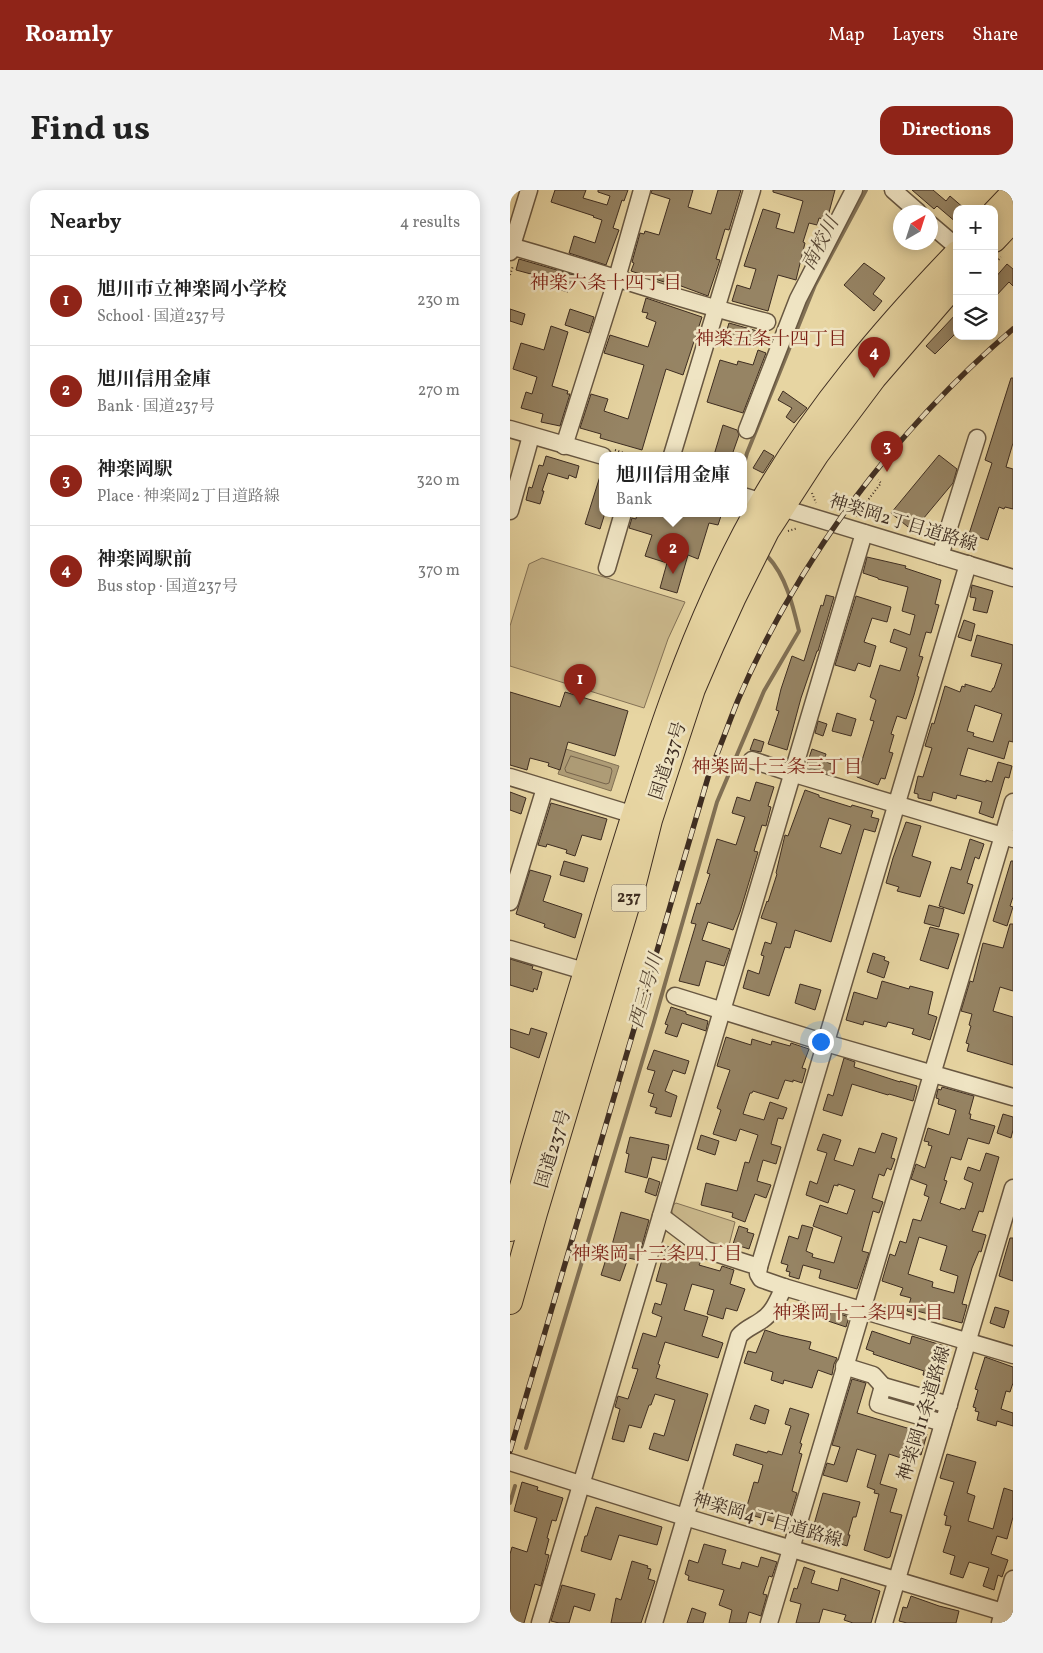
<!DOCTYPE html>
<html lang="en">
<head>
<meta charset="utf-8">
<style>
  :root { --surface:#fff; --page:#f2f2f2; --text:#222; --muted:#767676; --line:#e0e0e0; --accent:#8f2418 }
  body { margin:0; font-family:Vollkorn,"Noto Serif JP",serif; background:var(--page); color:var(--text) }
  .controls { position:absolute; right:15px; top:15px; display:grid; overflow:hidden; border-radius:10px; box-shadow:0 2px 12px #0003 }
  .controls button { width:45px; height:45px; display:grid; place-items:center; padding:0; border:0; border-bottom:1px solid var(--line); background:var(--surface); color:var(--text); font:25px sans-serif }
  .compass { position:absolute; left:383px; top:15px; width:45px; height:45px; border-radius:50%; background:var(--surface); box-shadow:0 2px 12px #0003; rotate:39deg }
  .you { position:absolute; left:310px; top:851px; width:18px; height:18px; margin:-12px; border:4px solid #fff; border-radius:50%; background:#1a73e8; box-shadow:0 0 0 8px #1a73e833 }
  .badge { display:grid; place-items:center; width:32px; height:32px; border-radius:50%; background:var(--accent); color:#fff; font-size:16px; font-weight:700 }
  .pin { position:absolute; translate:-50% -41px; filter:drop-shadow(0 1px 2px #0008) }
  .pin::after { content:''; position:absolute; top:26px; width:18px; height:15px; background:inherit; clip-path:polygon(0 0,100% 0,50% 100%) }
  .popup { position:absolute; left:89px; top:262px; width:148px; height:65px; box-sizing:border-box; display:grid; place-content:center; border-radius:10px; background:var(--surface); filter:drop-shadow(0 1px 4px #0005); font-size:16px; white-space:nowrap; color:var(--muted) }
  .popup b { font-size:19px; color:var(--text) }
  .popup::after { content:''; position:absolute; left:50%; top:100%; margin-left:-10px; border:10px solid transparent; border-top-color:var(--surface) }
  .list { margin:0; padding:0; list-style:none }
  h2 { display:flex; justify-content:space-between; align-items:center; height:65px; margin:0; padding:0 20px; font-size:21px }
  h2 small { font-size:16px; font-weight:400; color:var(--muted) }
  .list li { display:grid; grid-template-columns:32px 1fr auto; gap:15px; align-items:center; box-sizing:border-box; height:90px; padding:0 20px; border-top:1px solid var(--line) }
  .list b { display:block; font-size:19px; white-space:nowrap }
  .list p { margin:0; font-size:16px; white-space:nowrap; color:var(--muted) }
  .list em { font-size:16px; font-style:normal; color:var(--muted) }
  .icon { flex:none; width:28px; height:28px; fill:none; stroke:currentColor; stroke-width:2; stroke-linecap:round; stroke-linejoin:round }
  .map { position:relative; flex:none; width:503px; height:1433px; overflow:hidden; border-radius:15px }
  header { display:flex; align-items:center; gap:30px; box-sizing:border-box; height:70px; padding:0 25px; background:var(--accent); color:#fff }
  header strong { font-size:24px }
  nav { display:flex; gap:28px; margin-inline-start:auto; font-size:18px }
  .intro { display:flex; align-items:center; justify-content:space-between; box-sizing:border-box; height:120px; padding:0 30px }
  h1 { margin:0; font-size:35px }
  .button { padding:12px 22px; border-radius:15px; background:var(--accent); color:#fff; font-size:18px; font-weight:700 }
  main { display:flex; gap:30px; padding:0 30px }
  aside { flex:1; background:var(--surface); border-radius:15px; box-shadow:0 2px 12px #0003 }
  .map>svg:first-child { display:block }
  .green { fill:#cab88c; stroke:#847256 }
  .water { fill:#ae9c76; stroke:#817054 }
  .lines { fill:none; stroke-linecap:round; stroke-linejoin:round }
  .shore { stroke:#76644c; stroke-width:1 }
  .stream { stroke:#817054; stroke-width:4 }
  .building { fill:#968464; stroke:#3e2d21; fill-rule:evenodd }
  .minor-casing { stroke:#685741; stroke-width:19 }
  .highway-casing { stroke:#3e2d21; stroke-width:26 }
  .path { stroke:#3e2d21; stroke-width:2; stroke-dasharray:1 2.5; stroke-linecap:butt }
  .minor { stroke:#efe4c3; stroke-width:16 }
  .highway { stroke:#e7d5a2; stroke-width:24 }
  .rail-casing { stroke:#3e2d21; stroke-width:5.5 }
  .rail { stroke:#efe4c3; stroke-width:4; stroke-dasharray:11; stroke-linecap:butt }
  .labels { text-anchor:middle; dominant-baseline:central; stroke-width:5; stroke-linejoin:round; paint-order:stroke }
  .shield { fill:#efe4c3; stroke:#736452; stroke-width:1 }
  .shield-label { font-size:16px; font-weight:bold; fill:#3e2d21 }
  .street-label { font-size:18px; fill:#3e2d21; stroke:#efe4c3 }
  .water-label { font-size:19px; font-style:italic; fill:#5a4936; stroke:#efe4c3 }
  .neighbourhood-label { font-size:19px; fill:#7a1f14; stroke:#efe4c3 }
</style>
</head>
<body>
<header>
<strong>Roamly</strong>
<nav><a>Map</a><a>Layers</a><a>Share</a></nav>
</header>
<div class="intro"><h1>Find us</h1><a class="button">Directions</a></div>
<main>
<aside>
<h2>Nearby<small>4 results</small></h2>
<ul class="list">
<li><span class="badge">1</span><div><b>旭川市立神楽岡小学校</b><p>School · 国道237号</p></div><em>230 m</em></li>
<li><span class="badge">2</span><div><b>旭川信用金庫</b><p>Bank · 国道237号</p></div><em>270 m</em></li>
<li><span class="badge">3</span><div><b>神楽岡駅</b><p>Place · 神楽岡2丁目道路線</p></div><em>320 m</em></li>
<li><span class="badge">4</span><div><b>神楽岡駅前</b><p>Bus stop · 国道237号</p></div><em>370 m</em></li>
</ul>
</aside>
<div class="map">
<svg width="503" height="1433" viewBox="0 0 503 1433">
  <rect width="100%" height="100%" fill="#e7d5a2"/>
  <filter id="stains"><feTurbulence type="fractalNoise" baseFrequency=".004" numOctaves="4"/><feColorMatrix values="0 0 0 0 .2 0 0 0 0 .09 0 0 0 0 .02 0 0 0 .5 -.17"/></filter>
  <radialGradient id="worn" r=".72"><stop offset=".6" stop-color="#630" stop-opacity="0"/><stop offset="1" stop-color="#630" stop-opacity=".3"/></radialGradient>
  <g class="green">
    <polygon points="32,368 175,412 158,449 134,518 0,476 0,436 19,374"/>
    <polygon points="166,1013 225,1032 218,1059 200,1054 164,1027 160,1017"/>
  </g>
  <polygon class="water" points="56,559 109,576 101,601 48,584"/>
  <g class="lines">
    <polygon class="shore" points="61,566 101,578 102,581 99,593 96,594 56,582 55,579"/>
    <g class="stream">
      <polyline points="233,277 237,263 305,95 356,0"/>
      <path d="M16,1258l128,-426 63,-220 47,-111 35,-60c-6,-25 -13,-55 -31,-74"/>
      <polyline points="0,1313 5,1296"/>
    </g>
  </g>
  <g class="building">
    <polygon points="45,0 76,0 73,8 97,15 100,6 88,2 88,0 118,0 114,11 112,10 103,38 109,40 96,75 59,63 64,46 85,53 92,30 83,27 84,26 41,12"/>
    <polygon points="142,0 183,0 178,17 201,24 208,0 231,0 219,40 215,39 206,69 210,70 198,106 155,90 154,92 121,81 124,73 122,72 130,43 134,44 135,41 149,45 160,9 141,3"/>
    <polygon points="263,0 325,0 317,30 309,28 307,35 299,33 293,52 295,53 286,90 268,85 258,121 222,111 227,95 240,99 246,79 234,76 253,19 270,24 266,38 284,43 293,11 263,2"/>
    <polygon points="402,0 423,0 436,11 440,6 455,19 447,19 447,33 427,16 424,19"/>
    <polygon points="9,69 64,85 58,102 30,94 32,87 6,80"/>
    <polygon points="354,73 375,88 363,104 372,111 364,121 334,95"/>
    <polygon points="497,74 503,79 503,96 499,92 484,108 484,89"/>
    <polygon points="136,108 192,127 173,185 156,179 132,260 90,248 91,244 70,238 81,204 98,209 94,221 118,229 134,175 94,163 100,145 138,157 146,132 136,128 138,123 132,122"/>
    <polygon points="0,119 15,124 12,135 0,131"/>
    <polygon points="60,119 84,127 79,143 55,135"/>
    <polygon points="447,123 447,142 425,164 416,156"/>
    <polygon points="219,133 251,142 247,156 215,146"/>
    <polygon points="41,136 58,142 42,196 58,201 57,204 60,204 50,236 31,232 33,224 11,218 16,202 22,204 27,187 3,179 11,153 34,160"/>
    <polygon points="248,160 256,163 233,223 197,212 210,170 227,175 228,171 243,175"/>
    <polygon points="501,188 503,188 503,253 496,277 503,279 503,319 495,317 494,319 489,317 478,350 459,344 482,273 475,270"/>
    <polygon points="273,201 297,218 284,233 276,227 282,218 268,210"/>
    <polygon points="213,235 227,240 229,245 222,265 204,265"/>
    <polygon points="254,260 264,266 253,283 243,278"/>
    <polygon points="429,265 447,279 443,293 403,341 381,323"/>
    <polygon points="36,266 69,276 66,288 59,285 58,289 38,283 32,301 34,301 30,314 16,310 19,297 22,298 29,275 33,276"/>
    <polygon points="91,283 93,283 93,323 95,323 90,339 75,334"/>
    <polygon points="127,323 212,323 208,335 199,333 188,369 178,365 167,403 150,398 157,373 135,366 142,345 119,338 122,328 126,329"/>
    <polygon points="357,367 396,376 395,378 431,390 425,414 429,415 421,443 416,442 409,466 413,467 407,486 409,487 404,505 396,529 387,526 381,544 384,545 379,562 383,563 375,589 371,588 368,595 347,587 364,531 360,530 366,510 360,507 370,475 390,481 397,458 380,452 384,439 400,445 405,425 392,421 398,397 368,389 368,388 353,383"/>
    <polygon points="462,395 483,401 477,423 463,420 466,408 460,407"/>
    <polygon points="316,405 324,407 308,461 307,461 291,508 277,560 258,554 269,521 266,520 271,499 282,466 294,471 311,415 313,416"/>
    <polygon points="346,406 381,417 377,432 362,428 354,452 366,456 360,477 348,473 345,481 325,475"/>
    <polygon points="454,430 465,434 461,451 448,447"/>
    <path d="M467,445l36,10v97l-4,-1 -5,18 -36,-11 -8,27 26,7v-2l6,2 6,-20 14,4 -3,12 -4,-1 -1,3 -11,38 -14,-5 3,-11 -25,-7 -1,4 -23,-7 -2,9 -13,-3v-4l-4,-1 4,-17 5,1 9,-29 -7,-2 7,-23 2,1 11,-38 15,6 2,-6 3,1v-3l26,8 2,-4h1l8,-24 -31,-8zM465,515l27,9 -9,28 -20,-6 1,-3 -7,-2z"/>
    <polygon points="0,502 50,517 55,502 118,521 105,566 58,552 50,580 38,576 39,573 20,568 17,580 0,575"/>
    <polygon points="327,523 346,529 341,546 322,541"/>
    <polygon points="308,531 317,534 313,546 305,543"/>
    <polygon points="244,549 254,552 251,562 240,560"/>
    <polygon points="302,559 316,564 314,571 326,576 323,585 296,577"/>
    <polygon points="246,592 264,597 258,616 261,617 256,636 252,635 244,661 248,662 230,722 223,740 198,732 192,750 220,759 214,776 196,771 189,796 169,791 186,734 181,733 187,713 190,714 200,684 197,683 207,649 226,655 235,627 222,623 227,607 240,611"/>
    <path d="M295,600l14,5v2l32,10 1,-2 21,6 -2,6 8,2 -4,13 -11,-3 -33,113 -36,-12 -5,18 -5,-1 -16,49 -26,-8 5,-18 11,4 5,-18 -3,-1 4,-13 6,2 6,-21 -16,-5 6,-17 1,1 9,-28 -1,-1 9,-38 3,1zM319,628l22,7 -10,29 -21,-7z"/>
    <polygon points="0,602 16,608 11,624 0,620"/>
    <polygon points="41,613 97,629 91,650 72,645 65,666 56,663 57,660 37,654 36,657 28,655"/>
    <polygon points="396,632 411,636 402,666 421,672 410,707 387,701 389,697 376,693 383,668"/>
    <polygon points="460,649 474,654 469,669 465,667 457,693 463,695 454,724 429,716 441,677 451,680"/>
    <polygon points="54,671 78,678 74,692 50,685"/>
    <polygon points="501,671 503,671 503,707 500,716 503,717 497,736 483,731"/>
    <polygon points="20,680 41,686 33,711 72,724 65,748 34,737 35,734 6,724"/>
    <polygon points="419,715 434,719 429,737 414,733"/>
    <polygon points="500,734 503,734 503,801 490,797 483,821 503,827 503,875 457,861 459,854 456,853 461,836 459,835 462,824 451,821 460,791 463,792 473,753 493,758"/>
    <polygon points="420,737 449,744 438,779 410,770"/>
    <polygon points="363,763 375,767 374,770 379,772 374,788 357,782"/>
    <polygon points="0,769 23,776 22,779 32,782 27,800 24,798 23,802 0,795"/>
    <polygon points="372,791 399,799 400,796 423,802 418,824 427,827 420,850 402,844 404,839 378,832 376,837 354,831 353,835 336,830 344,802 367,809"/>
    <polygon points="290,794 311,800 305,820 285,813"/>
    <polygon points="161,817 176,822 176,824 198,831 196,841 172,833 167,847 155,843 158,835 155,834"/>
    <polygon points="21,838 37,843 29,868 0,857 0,839 19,845"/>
    <polygon points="216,847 241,855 242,849 261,855 262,851 280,856 281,853 299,859 292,878 296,879 292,893 283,890 283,892 275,890 268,909 243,901 242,903 240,903 233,924 254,930 260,912 277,918 273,929 268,928 261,954 271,957 266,974 253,970 247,991 261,995 256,1008 245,1004 235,1032 222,1027 223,1023 191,1015 196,993 227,1001 235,972 239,973 248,945 230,939 226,951 203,944 211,920 207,918 220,880 207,876"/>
    <polygon points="144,860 179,871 175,884 163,880 155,901 167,906 161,927 145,923 147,918 140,916 144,904 138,902 145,881 137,879"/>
    <polygon points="334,868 345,872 344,877 390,892 390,891 407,896 403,911 379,904 378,905 342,894 332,926 313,920 318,904 323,906"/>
    <path d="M432,897l32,9 -5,18h2l-1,5 25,7 -6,18 -21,-6 -7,22 -10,-3 -7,23 3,1 -7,22 20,7 1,-2 4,1 8,-26 -9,-4 4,-12 12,4 6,-18 13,4 -16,55 -4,-1 -7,20 14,4 -5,17 -2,-1 -7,17 -10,36 5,1 -5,18 -45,-12 -1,3 -9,-3 4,-13 -11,-3 3,-7 -21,-7 8,-27 5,2 5,-15 6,2 7,-24 8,2 8,-24 -5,-2 3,-10 -16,-6 5,-15 9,4 7,-22 -4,-1 1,-3 -5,-1 4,-13 21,7 7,-25 -18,-6 1,-5 -3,-1 2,-9 3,1zM409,1047l28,9 -7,24 18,6 -4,17 -22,-6 1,-5 -25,-8z"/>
    <polygon points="493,924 503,927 503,940 501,948 487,943"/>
    <polygon points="372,943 387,948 381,968 385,969 381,980 377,978 374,986 369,984 362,1008 373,1012 369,1023 363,1021 352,1061 359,1063 347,1099 309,1088 311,1080 293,1075 289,1089 279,1086 280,1082 276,1081 278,1075 271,1073 279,1046 288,1049 292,1035 303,1038 296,1061 303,1064 302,1067 324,1073 332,1047 303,1036 310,1015 337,1024 345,1000 328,994 328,996 324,995 318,1013 296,1005 300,991 307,994 317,963 307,960 313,944 331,950 324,970 343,976 349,958 365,963"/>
    <polygon points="191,945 209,951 205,965 187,959"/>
    <polygon points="120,947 159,955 156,970 142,967 137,988 115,982 119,964 116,963"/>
    <polygon points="139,988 150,992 146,1006 135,1002"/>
    <polygon points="111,1022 139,1030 128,1070 118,1068 110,1091 91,1085 97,1066 99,1066"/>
    <polygon points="229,1036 238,1039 237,1042 244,1044 239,1059 223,1054"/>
    <polygon points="500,1048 503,1048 503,1091 489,1086"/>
    <polygon points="156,1056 167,1059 167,1061 170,1062 170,1064 191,1071 189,1075 210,1081 212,1076 224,1080 220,1094 235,1099 227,1121 216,1118 213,1129 197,1124 204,1100 182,1094 174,1120 198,1127 192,1146 213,1153 208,1168 155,1152 148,1174 150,1175 146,1188 198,1204 178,1271 139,1259 144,1243 154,1246 165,1210 145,1204 141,1215 139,1215 131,1238 119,1235 114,1252 102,1249 110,1219 105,1217 108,1206 118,1209 128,1179 122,1178 133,1143 146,1147 152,1127 142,1123 145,1113 151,1115 157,1094 146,1091"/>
    <polygon points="485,1117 499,1121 494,1138 480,1133"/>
    <polygon points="321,1121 339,1127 336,1137 318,1131"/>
    <polygon points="255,1140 270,1145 301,1152 299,1159 327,1168 324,1174 322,1185 308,1180 302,1198 274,1190 273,1194 261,1190 263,1182 234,1173 238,1161 246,1163"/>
    <polygon points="362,1141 400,1154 402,1146 441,1158 436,1173 434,1172 428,1190 413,1185 414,1181 363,1164 364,1162 356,1159"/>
    <polygon points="475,1167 503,1177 503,1193 500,1202 496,1201 491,1219 503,1223 503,1236 487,1231 486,1236 467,1230 469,1222 465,1221 466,1218 463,1217 468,1200 465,1199"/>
    <polygon points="342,1189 356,1193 347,1223 417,1244 411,1265 394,1259 391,1268 379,1264 370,1294 387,1299 380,1322 392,1325 380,1367 377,1368 354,1360 369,1304 364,1303 365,1300 357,1297 366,1265 347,1259 337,1292 313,1285 317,1273 324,1275 330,1257 322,1255"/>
    <polygon points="245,1215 259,1220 255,1234 240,1229"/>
    <polygon points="280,1218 299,1224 290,1253 292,1254 289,1263 292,1264 282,1301 287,1303 277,1336 235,1323 244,1292 248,1293 253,1275 223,1265 226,1254 257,1263 258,1261 272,1265 281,1236 275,1234"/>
    <polygon points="437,1264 466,1272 457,1303 465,1306 458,1331 483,1339 494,1298 503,1301 503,1327 497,1349 487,1346 481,1364 498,1370 492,1387 488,1385 484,1400 473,1396 479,1378 459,1372 453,1388 440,1384 445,1366 433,1362 441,1336 435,1335 437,1326 434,1325 444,1292 430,1288"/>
    <polygon points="12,1292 28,1297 27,1300 53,1308 46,1331 42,1330 37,1348 39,1349 35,1364 39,1365 31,1396 25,1394 14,1433 0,1433 0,1364 2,1357 17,1362 27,1328 4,1321"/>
    <polygon points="313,1303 350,1312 346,1327 343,1327 338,1345 340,1345 337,1356 328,1353 330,1346 303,1338"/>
    <polygon points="86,1317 152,1337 147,1355 109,1345 101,1370 71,1361 75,1346 77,1346"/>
    <polygon points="194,1354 216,1360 212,1374 230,1379 232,1372 248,1377 251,1367 267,1372 262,1387 259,1386 253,1404 257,1405 251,1426 239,1422 236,1433 219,1433 222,1420 209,1415 214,1400 178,1390 179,1386 175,1384 179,1370 188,1373"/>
    <polygon points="122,1371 138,1376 137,1378 141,1379 138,1389 145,1391 131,1433 101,1433 106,1408 111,1410"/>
    <polygon points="294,1377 305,1381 301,1393 328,1401 331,1388 370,1401 361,1433 343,1433 334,1430 336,1425 313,1419 309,1433 286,1433 291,1414 280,1411 284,1398 287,1399"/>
    <polygon points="52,1395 85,1404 80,1421 64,1416 59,1433 49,1433 41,1431"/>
    <polygon points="401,1406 429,1416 449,1421 446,1433 397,1433 389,1431 393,1417 397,1418"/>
    <polygon points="182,1418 196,1423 193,1433 177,1433"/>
  </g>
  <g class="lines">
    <defs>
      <g id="minor">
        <polyline points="383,0 408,22"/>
        <polyline points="420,34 447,57"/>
        <path d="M0,56c86,24 170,55 257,76"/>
        <polyline points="0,62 19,0"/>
        <polyline points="0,239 93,266"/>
        <polyline points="237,240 288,109 344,0"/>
        <polyline points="54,256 107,88 132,0"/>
        <polyline points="162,265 242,0"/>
        <polyline points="233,306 503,388"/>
        <polyline points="0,321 21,246"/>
        <polyline points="430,366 467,248"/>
        <polyline points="97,378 113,323"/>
        <polyline points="242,570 281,583 503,649"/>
        <polyline points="0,587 134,628"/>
        <polyline points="0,712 35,598"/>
        <polyline points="0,759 84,784"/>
        <polyline points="165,806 316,853 503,907"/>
        <polyline points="249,1077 458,374"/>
        <polyline points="274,1097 503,1165"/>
        <polyline points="334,1176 363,1185 373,1196"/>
        <polyline points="433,1233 368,1214 373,1196 439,1215"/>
        <polyline points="0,1272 175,1327 503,1425"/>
        <polyline points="30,1433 354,343"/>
        <path d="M144,1433l85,-287c7,-8 15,-10 23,-16 12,-8 16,-21 22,-33l-23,-8 -3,-5 1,-7 -53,-17 -45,-34"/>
        <polyline points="259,1433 503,612"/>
        <polyline points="374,1433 503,998"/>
        <polyline points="490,1433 503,1389"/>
      </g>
      <g id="highway">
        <polyline points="484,23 503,3"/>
        <polyline points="484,50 503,30"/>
        <path d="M0,1039c31,-111 65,-221 98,-331 42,-136 82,-271 154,-396 53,-92 122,-173 195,-249"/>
        <polyline points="0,1112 25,1023 124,693 140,630 183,499 202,455 223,409 257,341 307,264 364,188 447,92"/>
      </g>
    </defs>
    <use href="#minor" class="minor-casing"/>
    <use href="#highway" class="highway-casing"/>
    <g class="path">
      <polyline points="484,75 491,67"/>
      <polyline points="0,85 3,76"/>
      <polyline points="105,260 120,265"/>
      <polyline points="302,303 306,313"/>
      <polyline points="346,326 371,293 368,290"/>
      <polyline points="278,341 288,338"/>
    </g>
    <use href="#minor" class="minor"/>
    <use href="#highway" class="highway"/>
    <defs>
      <path id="rail" d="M0,1261l199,-677c10,-24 19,-49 29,-74 61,-142 158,-271 275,-371"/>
    </defs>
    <use href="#rail" class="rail-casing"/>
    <use href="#rail" class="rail"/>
  </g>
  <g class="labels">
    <rect class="shield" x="101.5" y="694.5" width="35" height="27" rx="4"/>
    <g class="shield-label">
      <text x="119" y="708">237</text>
    </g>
    <g class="street-label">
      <text transform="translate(393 334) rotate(17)">神楽岡2丁目道路線</text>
      <text transform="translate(159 571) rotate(-72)">国道237号</text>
      <text transform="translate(44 959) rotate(-73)">国道237号</text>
      <text transform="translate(415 1224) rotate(-73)">神楽岡11条道路線</text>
      <text transform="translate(257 1331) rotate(16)">神楽岡4丁目道路線</text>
    </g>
    <g class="water-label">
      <text transform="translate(311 54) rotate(-62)">南校川</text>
      <text transform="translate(137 801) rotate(-74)">西三号川</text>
    </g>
    <g class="neighbourhood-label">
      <text x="96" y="94">神楽六条十四丁目</text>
      <text x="261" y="150">神楽五条十四丁目</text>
      <text x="267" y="578">神楽岡十三条三丁目</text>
      <text x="147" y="1065">神楽岡十三条四丁目</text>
      <text x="348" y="1124">神楽岡十二条四丁目</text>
    </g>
  </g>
  <rect width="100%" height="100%" filter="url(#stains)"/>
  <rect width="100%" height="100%" fill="url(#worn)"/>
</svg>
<div class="controls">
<button>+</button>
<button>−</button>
<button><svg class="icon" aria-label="layers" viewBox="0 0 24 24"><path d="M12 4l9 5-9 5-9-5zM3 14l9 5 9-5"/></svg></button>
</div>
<svg class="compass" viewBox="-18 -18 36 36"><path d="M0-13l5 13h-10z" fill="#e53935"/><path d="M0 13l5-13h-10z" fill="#767676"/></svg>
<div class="you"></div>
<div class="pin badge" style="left:70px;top:515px">1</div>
<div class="pin badge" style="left:163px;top:384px">2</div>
<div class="popup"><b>旭川信用金庫</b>Bank</div>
<div class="pin badge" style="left:377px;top:282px">3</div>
<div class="pin badge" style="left:364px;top:188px">4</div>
</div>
</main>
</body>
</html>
